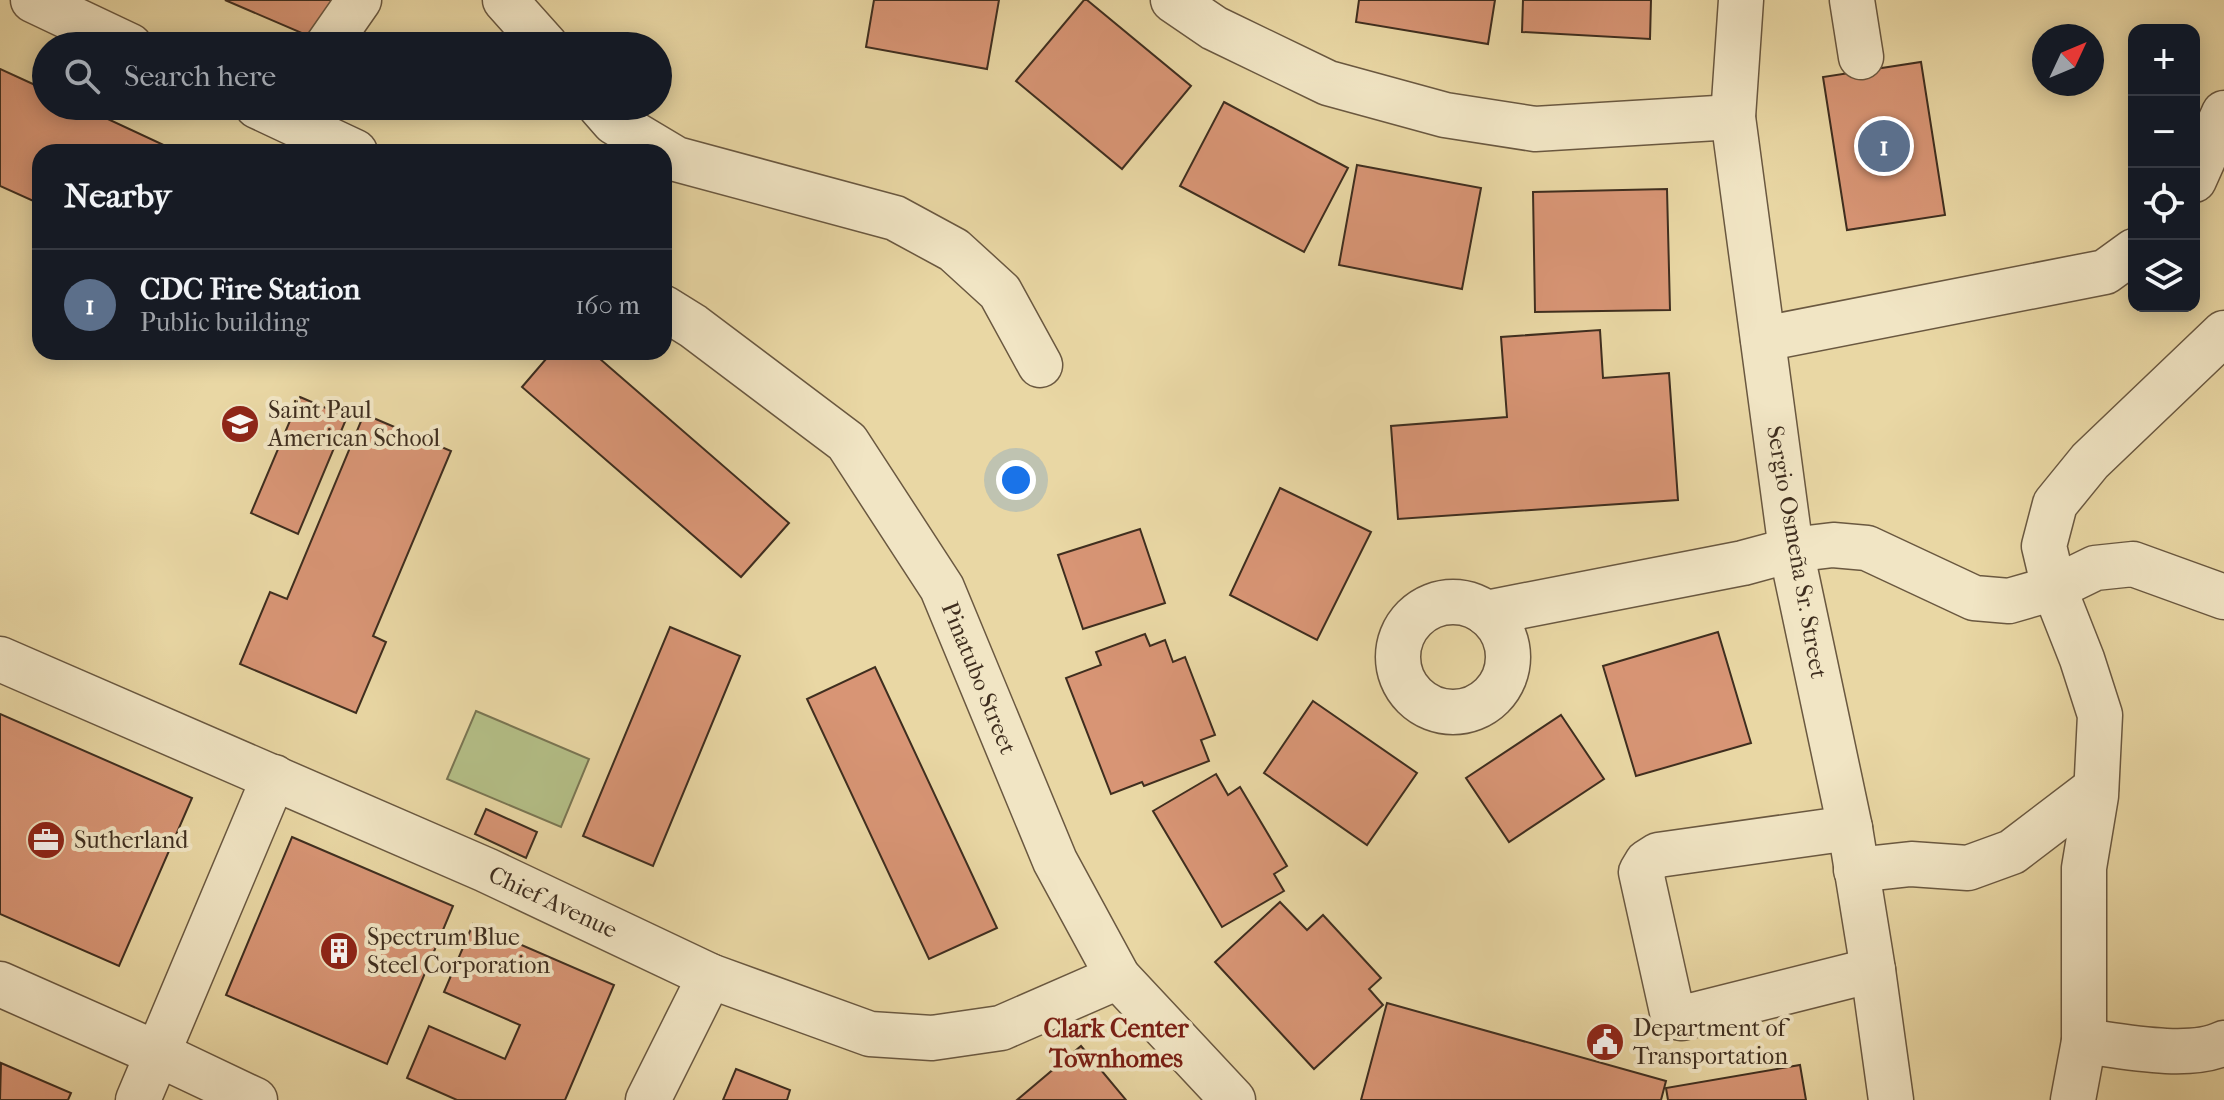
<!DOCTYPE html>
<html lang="en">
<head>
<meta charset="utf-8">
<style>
  :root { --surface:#171b24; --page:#242831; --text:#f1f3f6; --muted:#9ea1a6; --line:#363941; --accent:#8c9099 }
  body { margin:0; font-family:"IM FELL French Canon",serif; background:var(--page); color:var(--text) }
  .controls { position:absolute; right:24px; top:24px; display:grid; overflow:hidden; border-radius:16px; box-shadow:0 4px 20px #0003 }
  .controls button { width:72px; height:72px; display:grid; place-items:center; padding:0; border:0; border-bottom:2px solid var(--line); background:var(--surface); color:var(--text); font:40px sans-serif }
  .compass { position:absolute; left:2032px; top:24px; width:72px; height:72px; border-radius:50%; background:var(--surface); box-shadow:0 4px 20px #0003; rotate:46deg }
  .you { position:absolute; left:1016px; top:480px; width:28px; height:28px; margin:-20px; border:6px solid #fff; border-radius:50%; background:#1a73e8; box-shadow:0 0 0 12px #1a73e833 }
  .badge { display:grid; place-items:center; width:52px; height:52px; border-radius:50%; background:var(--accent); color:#fff; font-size:26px; font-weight:700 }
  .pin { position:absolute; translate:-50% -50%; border:4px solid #fff; box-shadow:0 2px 8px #0006 }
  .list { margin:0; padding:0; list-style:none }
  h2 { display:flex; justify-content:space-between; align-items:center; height:104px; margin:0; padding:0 32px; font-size:34px }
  h2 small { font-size:26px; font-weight:400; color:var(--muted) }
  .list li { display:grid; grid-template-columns:52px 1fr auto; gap:24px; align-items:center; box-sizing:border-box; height:112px; padding:0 32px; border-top:2px solid var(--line) }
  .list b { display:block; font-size:30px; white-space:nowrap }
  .list p { margin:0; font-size:26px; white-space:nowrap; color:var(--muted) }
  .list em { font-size:26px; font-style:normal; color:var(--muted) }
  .icon { flex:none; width:44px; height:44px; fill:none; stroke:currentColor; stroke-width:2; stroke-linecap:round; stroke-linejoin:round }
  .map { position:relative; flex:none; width:2224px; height:1100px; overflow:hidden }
  .search { position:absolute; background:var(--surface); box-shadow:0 4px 20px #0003; left:32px; top:32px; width:640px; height:88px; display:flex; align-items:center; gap:20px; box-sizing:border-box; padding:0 28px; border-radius:44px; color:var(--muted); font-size:30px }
  .panel { position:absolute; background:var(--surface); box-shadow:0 4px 20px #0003; left:32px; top:144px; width:640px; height:216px; border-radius:24px }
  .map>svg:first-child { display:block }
  .green { fill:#b4bf87; stroke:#7a7653; stroke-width:2 }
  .building { fill:#d89575; stroke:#3f2e1f; stroke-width:2 }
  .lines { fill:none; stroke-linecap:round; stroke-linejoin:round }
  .minor-casing { stroke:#6a5840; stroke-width:47 }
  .minor { stroke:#f1e5c4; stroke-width:44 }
  .labels { text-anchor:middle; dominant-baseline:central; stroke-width:8; stroke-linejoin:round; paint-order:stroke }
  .poi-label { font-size:24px; fill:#3f2e1f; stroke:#f1e5c4; text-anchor:start }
  .street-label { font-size:24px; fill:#3f2e1f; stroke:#f1e5c4 }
  .neighbourhood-label { font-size:26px; font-weight:bold; fill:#7a1f14; stroke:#f1e5c4 }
</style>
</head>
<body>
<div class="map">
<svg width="2224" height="1100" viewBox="0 0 2224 1100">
  <rect width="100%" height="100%" fill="#e9d7a4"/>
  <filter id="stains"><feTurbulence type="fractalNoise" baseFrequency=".0025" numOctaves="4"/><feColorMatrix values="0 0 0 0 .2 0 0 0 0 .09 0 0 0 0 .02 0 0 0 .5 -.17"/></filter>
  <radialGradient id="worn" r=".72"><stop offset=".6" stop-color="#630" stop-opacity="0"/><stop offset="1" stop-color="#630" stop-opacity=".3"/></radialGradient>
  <polygon class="green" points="476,711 589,759 561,827 447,779"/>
  <g class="building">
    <polygon points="225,0 351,0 325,43"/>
    <polygon points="874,0 999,0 987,69 866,47"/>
    <polygon points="1084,0 1087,0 1191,86 1122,169 1016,81"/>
    <polygon points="1359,0 1495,0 1488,44 1356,22"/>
    <polygon points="1523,0 1651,0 1650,39 1522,32"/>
    <polygon points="1921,62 1945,215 1847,230 1823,77"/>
    <polygon points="0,69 46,90 46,106 80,106 168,147 166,152 40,152 40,204 0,186"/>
    <polygon points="1224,102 1348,168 1304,252 1180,186"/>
    <polygon points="1357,165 1481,188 1462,289 1339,265"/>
    <polygon points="1667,189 1670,310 1535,312 1533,192"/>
    <polygon points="1600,330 1603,378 1669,373 1678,500 1398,519 1391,426 1507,417 1501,337"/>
    <polygon points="552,352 592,352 789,523 741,577 522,387"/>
    <polygon points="300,397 347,417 298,534 251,513"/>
    <polygon points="364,414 451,451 373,636 386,642 356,713 240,664 270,592 287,599"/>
    <polygon points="1280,488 1371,532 1317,640 1230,595"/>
    <polygon points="1140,529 1165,603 1083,629 1058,555"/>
    <polygon points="670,627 740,656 653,866 583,836"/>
    <polygon points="1718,632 1751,743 1636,776 1603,666"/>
    <polygon points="1145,634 1150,646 1165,640 1173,662 1185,657 1215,735 1201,740 1209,761 1144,786 1142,782 1111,794 1066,678 1101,665 1096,652"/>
    <polygon points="875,667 997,928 929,959 807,699"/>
    <polygon points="1313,701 1417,773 1367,845 1264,773"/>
    <polygon points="0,714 192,798 119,966 0,914"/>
    <polygon points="1561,715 1604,779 1509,842 1466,778"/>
    <polygon points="1216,774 1228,795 1240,787 1287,866 1274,874 1284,891 1222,927 1153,811"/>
    <polygon points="486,809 537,832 526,858 475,834"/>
    <polygon points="292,837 453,906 387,1064 226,995"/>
    <polygon points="1280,902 1307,930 1323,915 1381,978 1369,989 1383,1005 1314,1069 1215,962"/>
    <polygon points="473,924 614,985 565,1100 457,1100 407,1078 429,1026 505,1059 520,1025 444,992"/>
    <polygon points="1387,1003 1666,1081 1661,1100 1361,1100"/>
    <polygon points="1081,1046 1126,1100 1017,1100"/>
    <polygon points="1,1063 71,1093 68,1100 0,1100"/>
    <polygon points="1800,1065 1806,1100 1668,1100 1666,1088"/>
    <polygon points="736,1069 790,1090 787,1100 723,1100"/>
  </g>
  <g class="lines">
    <defs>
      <g id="minor">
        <polyline points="33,0 130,46"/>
        <polyline points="505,0 546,46"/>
        <polyline points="1173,0 1214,28 1328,83 1445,115 1535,129 1733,117"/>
        <polyline points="1741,0 1733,117 1791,550 1850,828 1873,970 1891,1100"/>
        <polyline points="1852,0 1861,57"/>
        <polyline points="327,46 359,0"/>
        <polyline points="257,106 355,152"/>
        <polyline points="600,106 614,122 676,159 895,218 954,250 1000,292 1040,365"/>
        <polyline points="2194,180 2224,113"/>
        <polyline points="664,308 693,326 847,442 942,588 1055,861 1118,977 1233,1100"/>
        <polyline points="1763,339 2105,272 2134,251"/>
        <circle cx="1453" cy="657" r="55"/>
        <polyline points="1486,613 1743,563 1791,550 1833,545 1867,548 1974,598 2009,601 2054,588 2095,568 2133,564 2224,597"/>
        <polyline points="0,659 486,870 710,976 870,1034 932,1038 1001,1028 1118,977"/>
        <polyline points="1850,828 1658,855 1647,862 1641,872 1672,1012 1676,1017 1682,1018 1873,970"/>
        <polyline points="1856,870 1911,864 1968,868 2012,852 2096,788"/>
        <polyline points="0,984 158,1054 255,1100"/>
        <path d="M2084,1041c37,5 106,19 140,2"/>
        <polyline points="138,1100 274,777"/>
        <polyline points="648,1100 710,976"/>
        <polyline points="2073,1100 2084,1041 2084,868 2096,796 2100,715 2082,659 2054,588 2044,546 2055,504 2090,461 2224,333"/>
      </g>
    </defs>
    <use href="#minor" class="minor-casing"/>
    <use href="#minor" class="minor"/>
  </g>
  <defs>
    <symbol id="school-disc" viewBox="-11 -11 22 22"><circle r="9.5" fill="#8f2418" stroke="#f1e5c4"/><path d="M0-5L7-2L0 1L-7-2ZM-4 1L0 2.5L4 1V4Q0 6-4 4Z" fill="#fff"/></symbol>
    <symbol id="office-disc" viewBox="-11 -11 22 22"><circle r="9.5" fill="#8f2418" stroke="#f1e5c4"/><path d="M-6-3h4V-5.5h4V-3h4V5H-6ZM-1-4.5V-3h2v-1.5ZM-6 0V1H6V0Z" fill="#fff"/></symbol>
    <symbol id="building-disc" viewBox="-11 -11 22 22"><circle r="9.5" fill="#8f2418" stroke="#f1e5c4"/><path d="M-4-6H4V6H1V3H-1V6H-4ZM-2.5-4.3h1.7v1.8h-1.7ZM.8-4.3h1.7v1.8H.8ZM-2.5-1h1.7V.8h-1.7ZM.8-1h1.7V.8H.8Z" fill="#fff"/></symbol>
    <symbol id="civic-disc" viewBox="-11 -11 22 22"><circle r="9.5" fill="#8f2418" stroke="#f1e5c4"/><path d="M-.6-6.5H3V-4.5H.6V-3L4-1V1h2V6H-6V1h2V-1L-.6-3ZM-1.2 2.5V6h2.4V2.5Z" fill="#fff"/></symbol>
  </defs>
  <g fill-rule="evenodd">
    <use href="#school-disc" x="218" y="402" width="44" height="44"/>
    <use href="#office-disc" x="24" y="818" width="44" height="44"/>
    <use href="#building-disc" x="317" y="929" width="44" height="44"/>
    <use href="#civic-disc" x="1583" y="1020" width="44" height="44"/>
  </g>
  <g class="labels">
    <g class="poi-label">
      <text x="268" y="410">Saint Paul<tspan x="268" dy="28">American School</tspan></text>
      <text x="74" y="840">Sutherland</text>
      <text x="367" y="937">Spectrum Blue<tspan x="367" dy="28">Steel Corporation</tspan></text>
      <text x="1633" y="1028">Department of<tspan x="1633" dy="28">Transportation</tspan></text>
    </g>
    <g class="street-label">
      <text transform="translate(1797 552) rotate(80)">Sergio Osmeña Sr. Street</text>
      <text transform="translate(979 678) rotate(68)">Pinatubo Street</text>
      <text transform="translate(553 902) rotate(25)">Chief Avenue</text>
    </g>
    <g class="neighbourhood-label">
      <text x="1116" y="1028">Clark Center<tspan x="1116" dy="30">Townhomes</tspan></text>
    </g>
  </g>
  <rect width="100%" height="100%" filter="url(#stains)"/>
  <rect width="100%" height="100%" fill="url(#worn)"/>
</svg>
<div class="controls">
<button>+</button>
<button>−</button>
<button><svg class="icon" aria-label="locate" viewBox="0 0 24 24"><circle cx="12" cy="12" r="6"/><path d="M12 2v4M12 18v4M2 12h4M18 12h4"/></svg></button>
<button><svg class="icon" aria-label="layers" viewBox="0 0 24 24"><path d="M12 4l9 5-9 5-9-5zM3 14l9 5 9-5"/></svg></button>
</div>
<svg class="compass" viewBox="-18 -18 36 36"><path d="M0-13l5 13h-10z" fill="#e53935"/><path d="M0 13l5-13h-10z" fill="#9ea1a6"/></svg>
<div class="you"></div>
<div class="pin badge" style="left:1884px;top:146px;background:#5c6f8a">1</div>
<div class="search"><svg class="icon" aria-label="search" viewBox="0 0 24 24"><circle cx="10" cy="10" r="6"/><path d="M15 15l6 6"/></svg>Search here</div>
<section class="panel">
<h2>Nearby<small></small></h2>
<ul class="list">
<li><span class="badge" style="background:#5c6f8a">1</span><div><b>CDC Fire Station</b><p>Public building</p></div><em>160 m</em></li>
</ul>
</section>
</div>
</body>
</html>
